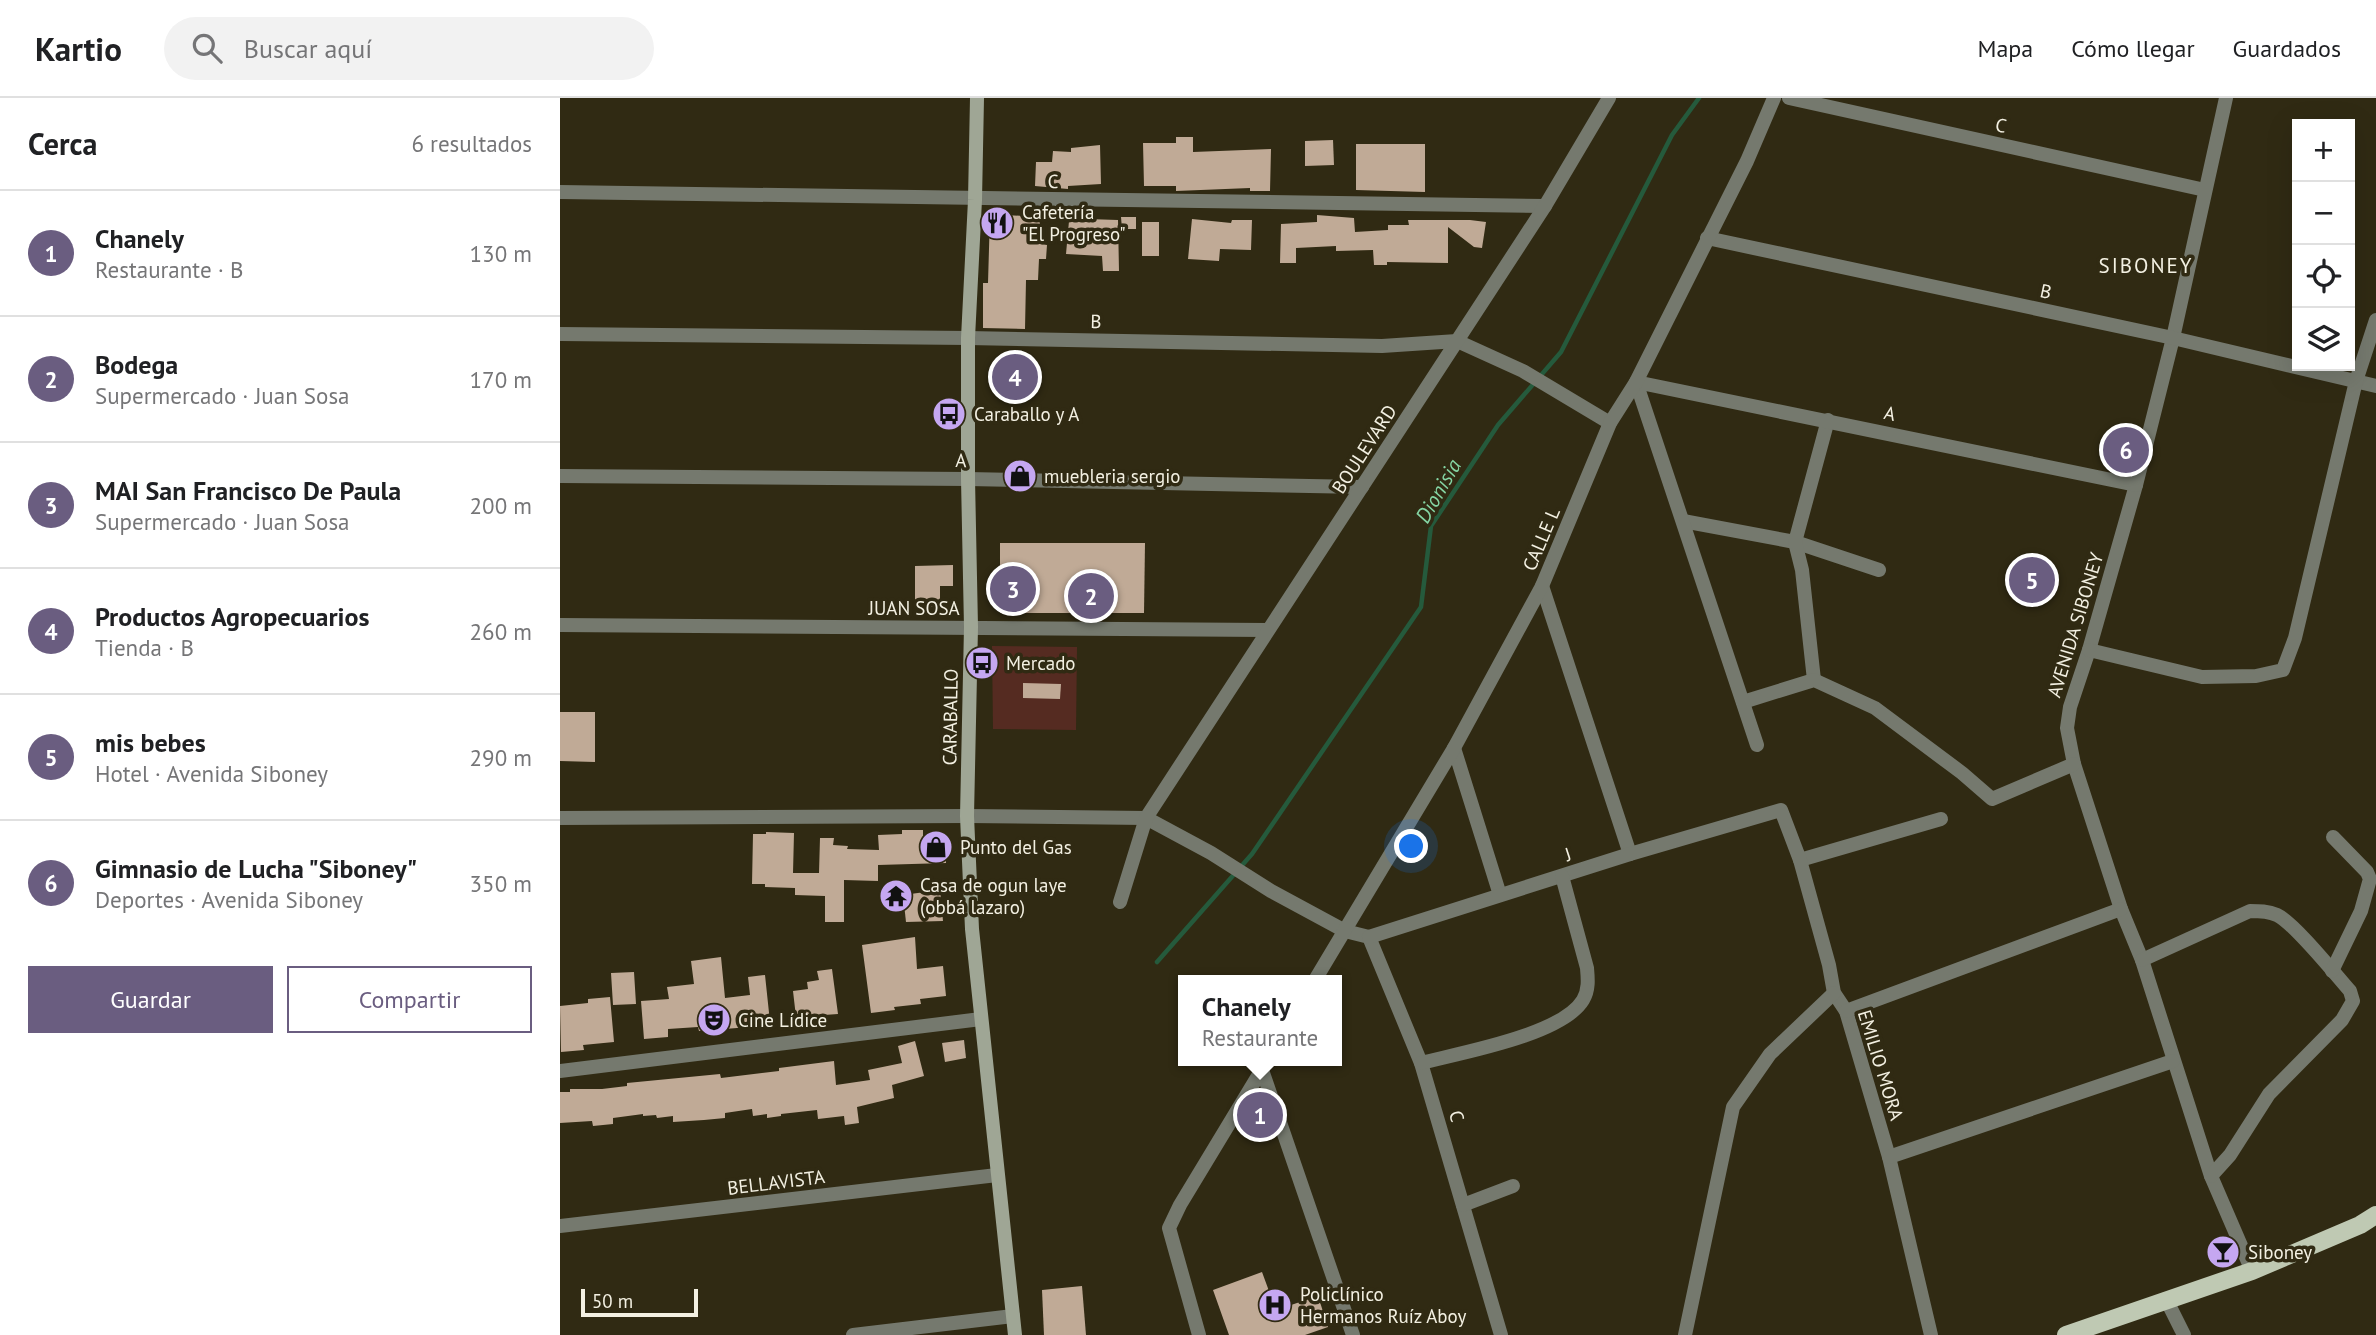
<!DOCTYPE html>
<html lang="es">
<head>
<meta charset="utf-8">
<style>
  :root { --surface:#fff; --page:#f2f2f2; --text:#202124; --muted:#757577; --line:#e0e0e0; --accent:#6a5d80 }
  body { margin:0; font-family:"PT Sans",sans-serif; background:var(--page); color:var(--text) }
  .controls { position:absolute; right:21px; top:21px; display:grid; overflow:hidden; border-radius:0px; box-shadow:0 7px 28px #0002 }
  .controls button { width:63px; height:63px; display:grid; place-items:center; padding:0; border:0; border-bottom:2px solid var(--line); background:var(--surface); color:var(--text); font:35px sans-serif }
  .scale { position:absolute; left:21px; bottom:18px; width:117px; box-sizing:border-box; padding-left:7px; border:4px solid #f3f0e2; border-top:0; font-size:19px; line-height:24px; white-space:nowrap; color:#f3f0e2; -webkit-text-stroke:5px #302a13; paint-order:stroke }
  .you { position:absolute; left:852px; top:749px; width:24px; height:24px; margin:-18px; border:5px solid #fff; border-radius:50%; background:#1a73e8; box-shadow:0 0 0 10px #1a73e833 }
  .badge { display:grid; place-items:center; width:46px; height:46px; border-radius:50%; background:var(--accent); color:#fff; font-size:23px; font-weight:700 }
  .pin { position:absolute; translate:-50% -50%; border:4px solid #fff; box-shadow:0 2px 7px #0006 }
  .popup { position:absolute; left:618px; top:877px; width:164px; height:91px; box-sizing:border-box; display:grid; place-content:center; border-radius:0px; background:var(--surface); filter:drop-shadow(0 2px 5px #0005); font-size:23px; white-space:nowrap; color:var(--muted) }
  .popup b { font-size:26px; color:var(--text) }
  .popup::after { content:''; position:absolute; left:50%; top:100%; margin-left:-14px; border:14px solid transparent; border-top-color:var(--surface) }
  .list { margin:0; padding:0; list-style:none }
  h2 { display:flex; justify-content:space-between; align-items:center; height:91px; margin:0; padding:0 28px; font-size:30px }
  h2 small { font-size:23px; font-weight:400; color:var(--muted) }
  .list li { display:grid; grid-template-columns:46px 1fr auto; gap:21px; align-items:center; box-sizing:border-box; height:126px; padding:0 28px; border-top:2px solid var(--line) }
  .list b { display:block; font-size:26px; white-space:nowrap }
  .list p { margin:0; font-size:23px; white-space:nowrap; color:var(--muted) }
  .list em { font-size:23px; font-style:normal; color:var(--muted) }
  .actions { display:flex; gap:14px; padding:21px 28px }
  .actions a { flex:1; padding:16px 0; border:2px solid var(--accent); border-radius:0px; text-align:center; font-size:24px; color:var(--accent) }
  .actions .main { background:var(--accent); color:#fff }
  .icon { flex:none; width:38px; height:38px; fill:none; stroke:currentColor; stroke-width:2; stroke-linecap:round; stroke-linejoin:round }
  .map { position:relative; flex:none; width:1816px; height:1237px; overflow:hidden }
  header { display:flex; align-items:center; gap:42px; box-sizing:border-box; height:98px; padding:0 35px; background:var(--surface); border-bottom:2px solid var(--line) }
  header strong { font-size:33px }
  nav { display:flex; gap:38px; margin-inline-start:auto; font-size:24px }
  .search { width:490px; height:63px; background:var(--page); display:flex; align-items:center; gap:18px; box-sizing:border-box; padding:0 24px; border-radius:38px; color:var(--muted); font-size:26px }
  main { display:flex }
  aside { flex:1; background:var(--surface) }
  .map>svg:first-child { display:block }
  .green { fill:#552b21 }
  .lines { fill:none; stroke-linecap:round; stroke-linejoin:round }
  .stream { stroke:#255a3c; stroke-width:4.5 }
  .building { fill:#c0aa96 }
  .street { stroke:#75796e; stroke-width:14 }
  .secondary { stroke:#9fa695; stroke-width:14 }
  .primary { stroke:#bfc9b3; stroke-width:18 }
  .labels { text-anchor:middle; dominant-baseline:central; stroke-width:7; stroke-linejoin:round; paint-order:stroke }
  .street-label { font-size:19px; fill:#f3f0e2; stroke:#302a13 }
  .poi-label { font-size:19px; fill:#f3f0e2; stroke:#302a13; text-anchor:start }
  .neighbourhood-label { font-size:21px; letter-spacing:2px; fill:#f3f0e2; stroke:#302a13 }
  .water-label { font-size:21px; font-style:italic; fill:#85d5a4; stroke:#302a13 }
</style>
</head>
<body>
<header>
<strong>Kartio</strong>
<div class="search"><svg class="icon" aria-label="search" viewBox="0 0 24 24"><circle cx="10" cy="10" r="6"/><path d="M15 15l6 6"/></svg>Buscar aquí</div>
<nav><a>Mapa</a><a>Cómo llegar</a><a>Guardados</a></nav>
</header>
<main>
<aside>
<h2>Cerca<small>6 resultados</small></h2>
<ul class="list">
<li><span class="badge">1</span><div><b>Chanely</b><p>Restaurante · B</p></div><em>130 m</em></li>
<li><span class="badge">2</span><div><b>Bodega</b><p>Supermercado · Juan Sosa</p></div><em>170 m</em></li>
<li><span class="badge">3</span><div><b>MAI San Francisco De Paula</b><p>Supermercado · Juan Sosa</p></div><em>200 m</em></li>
<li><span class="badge">4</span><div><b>Productos Agropecuarios</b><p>Tienda · B</p></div><em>260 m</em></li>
<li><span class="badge">5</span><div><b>mis bebes</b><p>Hotel · Avenida Siboney</p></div><em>290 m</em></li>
<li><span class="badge">6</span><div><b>Gimnasio de Lucha &quot;Siboney&quot;</b><p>Deportes · Avenida Siboney</p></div><em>350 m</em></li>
</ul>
<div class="actions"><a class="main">Guardar</a><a>Compartir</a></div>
</aside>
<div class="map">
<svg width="1816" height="1237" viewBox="0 0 1816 1237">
  <rect width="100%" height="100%" fill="#302a13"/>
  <polygon class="green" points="432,548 517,549 516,632 433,631"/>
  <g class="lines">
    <polyline class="stream" points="597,864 692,756 861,509 871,428 938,327 1001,254 1112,37 1139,0"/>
  </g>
  <g class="building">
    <polygon points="616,39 633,39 633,54 711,51 710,93 690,93 690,90 616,93 616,88 584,88 583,45 616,45"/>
    <polygon points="773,42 774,67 745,68 745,43"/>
    <polygon points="796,46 865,46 865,94 796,92"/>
    <polygon points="540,47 541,86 508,88 508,91 475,88 476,64 492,64 493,53 511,54 511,50"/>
    <polygon points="430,116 480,119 480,146 487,147 486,161 479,161 478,182 466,182 465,231 423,230 423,185 428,185"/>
    <polygon points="757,117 794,120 795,134 828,132 828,127 849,127 848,122 910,122 926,124 922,150 914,149 888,129 888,165 827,164 827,167 814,167 813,152 776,153 776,148 736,150 736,165 720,165 721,126 757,124"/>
    <polygon points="561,119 576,119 576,131 562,131"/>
    <polygon points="527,121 558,122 559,173 543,173 542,158 506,156 509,123 527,124"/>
    <polygon points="632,121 671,125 672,122 692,122 691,152 660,151 659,163 628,161"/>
    <rect x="582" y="124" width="17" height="34"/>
    <polygon points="440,445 585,445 584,515 440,515"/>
    <polygon points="393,467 393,488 380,488 380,509 355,509 355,468"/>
    <polygon points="463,585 501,586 500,601 463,600"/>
    <polygon points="0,614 35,614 35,664 0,663"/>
    <polygon points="342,732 363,732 363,743 386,743 386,765 318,767 318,783 284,782 284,824 265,824 265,798 235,797 235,790 205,789 205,786 192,786 193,736 206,736 206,734 234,735 233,775 259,775 260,740 274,740 273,747 288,748 287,751 319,752 318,737 342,736"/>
    <polygon points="380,792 383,823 346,824 343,797"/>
    <polygon points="355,839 357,871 383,868 386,898 360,901 361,906 334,909 335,912 311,915 302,847"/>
    <polygon points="161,859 165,900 190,897 188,879 205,877 210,924 177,930 139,933 138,929 108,931 108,939 84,941 81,903 109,901 107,889 134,886 131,863"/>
    <polygon points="272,871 278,916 236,919 233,893 248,891 247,884 259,882 257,873"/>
    <polygon points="74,874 76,906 53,907 51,875"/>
    <polygon points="50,899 54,944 23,947 24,952 1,954 0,908 28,905 28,901"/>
    <polygon points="404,942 406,960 385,964 382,945"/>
    <polygon points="355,943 364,978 332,987 334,1000 297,1009 299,1025 285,1027 284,1018 258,1021 257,1012 221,1016 221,1018 207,1020 207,1016 193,1018 192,1011 165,1015 165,1020 144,1022 113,1024 113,1018 97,1020 96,1017 83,1018 83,1016 53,1020 53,1026 33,1028 32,1023 0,1025 0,994 10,994 10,991 42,991 67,988 67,985 160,976 161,980 219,973 219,970 274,963 276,987 310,982 308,972 342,965 338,948"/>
    <polygon points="702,1174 716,1212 758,1198 768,1229 745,1237 669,1237 653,1192"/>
    <polygon points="522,1188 526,1237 484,1237 482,1192"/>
  </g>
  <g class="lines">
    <g class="street">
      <polyline points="1229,0 1645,92"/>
      <polyline points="1666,0 1613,240 1576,387 1529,552 1510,609 1507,630 1514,666 1561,811 1582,862 1651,1078 1692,1173"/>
      <polyline points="0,94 985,108"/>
      <polyline points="1147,140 1613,240 1816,288"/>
      <polyline points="0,236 408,240 822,248 897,243 963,273 1050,325"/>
      <polyline points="0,378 408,381 802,389"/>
      <polyline points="1123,423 1235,444 1319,472"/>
      <polyline points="982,488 1070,756"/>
      <polyline points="0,527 707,532"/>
      <polyline points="1529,552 1642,579 1696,578 1723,572 1735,540 1796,283 1816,222"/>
      <polyline points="1254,582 1242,472 1235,444 1268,322"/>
      <polyline points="1183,604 1254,582 1315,610 1402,675 1432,701 1514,666"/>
      <polyline points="1197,647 1076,284 1576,387"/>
      <polyline points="894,650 940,797"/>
      <polyline points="0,720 407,718 586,720 651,755 711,793 785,833 809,839 861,965 941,1237"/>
      <polyline points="1240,762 1381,721"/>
      <polyline points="560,804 586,720 985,108 1049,0"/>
      <polyline points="809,839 1070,756 1221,712 1240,762 1269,867 1274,895 1286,913 1329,1059 1371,1237"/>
      <path d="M1582,862l108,-49c9,0 18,0 27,4 17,8 58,59 73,76l3,10 -11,19 -73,74 -39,61 -19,21"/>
      <polyline points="1772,873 1801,813 1810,781 1807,774 1773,739"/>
      <polyline points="755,882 894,650 982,488 1050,325 1076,284 1187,63 1214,0"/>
      <polyline points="1286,913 1561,811"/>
      <path d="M861,965c39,-10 141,-28 162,-63 6,-10 5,-21 4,-32l-25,-92"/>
      <polyline points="702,972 793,1237"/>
      <polyline points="0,973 421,921"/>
      <polyline points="1329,1059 1613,963"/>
      <polyline points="903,1107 953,1088"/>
      <polyline points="0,1128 437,1077"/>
      <polyline points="1606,1201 1624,1237"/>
      <polyline points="293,1237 453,1218"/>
      <polyline points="639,1237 609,1130 620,1107 707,963"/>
      <polyline points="1125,1237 1173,1009 1210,956 1274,895"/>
    </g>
    <polyline class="secondary" points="417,0 415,102 408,240 408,381 411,529 407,718 412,831 455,1237"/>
    <polyline class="primary" points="1506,1237 1692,1173 1800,1127 1816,1117"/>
  </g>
  <defs>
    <symbol id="restaurant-disc" viewBox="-11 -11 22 22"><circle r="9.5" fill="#c5a7f1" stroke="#302a13"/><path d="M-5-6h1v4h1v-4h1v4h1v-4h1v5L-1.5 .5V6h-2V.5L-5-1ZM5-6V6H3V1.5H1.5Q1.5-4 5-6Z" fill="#111"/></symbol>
    <symbol id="bus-disc" viewBox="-11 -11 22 22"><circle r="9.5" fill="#c5a7f1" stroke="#302a13"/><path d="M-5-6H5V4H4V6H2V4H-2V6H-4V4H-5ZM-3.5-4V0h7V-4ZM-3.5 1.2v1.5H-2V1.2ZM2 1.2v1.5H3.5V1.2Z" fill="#111"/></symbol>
    <symbol id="shop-disc" viewBox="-11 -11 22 22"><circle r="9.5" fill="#c5a7f1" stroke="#302a13"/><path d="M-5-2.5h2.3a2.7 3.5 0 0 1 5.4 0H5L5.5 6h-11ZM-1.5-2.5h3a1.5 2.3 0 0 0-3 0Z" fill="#111"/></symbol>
    <symbol id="temple-disc" viewBox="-11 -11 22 22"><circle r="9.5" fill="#c5a7f1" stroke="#302a13"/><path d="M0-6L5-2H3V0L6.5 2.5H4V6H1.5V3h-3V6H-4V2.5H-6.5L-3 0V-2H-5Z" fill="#111"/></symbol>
    <symbol id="theatre-disc" viewBox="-11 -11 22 22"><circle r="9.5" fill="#c5a7f1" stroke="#302a13"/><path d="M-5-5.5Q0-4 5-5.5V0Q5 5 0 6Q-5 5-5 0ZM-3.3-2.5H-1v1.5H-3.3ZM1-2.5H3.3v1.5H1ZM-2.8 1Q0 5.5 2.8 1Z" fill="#111"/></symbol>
    <symbol id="bar-disc" viewBox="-11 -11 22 22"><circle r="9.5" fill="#c5a7f1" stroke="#302a13"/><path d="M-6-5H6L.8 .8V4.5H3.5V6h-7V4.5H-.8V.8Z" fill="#111"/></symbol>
    <symbol id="hospital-disc" viewBox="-11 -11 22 22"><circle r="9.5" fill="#c5a7f1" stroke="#302a13"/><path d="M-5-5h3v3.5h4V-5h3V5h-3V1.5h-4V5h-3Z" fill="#111"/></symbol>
  </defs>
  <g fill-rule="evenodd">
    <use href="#restaurant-disc" x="418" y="106" width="38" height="38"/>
    <use href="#bus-disc" x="370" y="297" width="38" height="38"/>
    <use href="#shop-disc" x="441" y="359" width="38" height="38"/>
    <use href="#bus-disc" x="403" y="546" width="38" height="38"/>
    <use href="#shop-disc" x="357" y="730" width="38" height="38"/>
    <use href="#temple-disc" x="317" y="779" width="38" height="38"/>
    <use href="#theatre-disc" x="135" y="903" width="38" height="38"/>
    <use href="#bar-disc" x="1644" y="1135" width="38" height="38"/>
    <use href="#hospital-disc" x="696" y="1188" width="38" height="38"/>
  </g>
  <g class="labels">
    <g class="street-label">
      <text transform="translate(1441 27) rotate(12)">C</text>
      <text transform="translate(493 83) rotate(1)">C</text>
      <text transform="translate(1486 193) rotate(12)">B</text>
      <text transform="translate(536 223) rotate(1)">B</text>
      <text transform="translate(1330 315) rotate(12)">A</text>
      <text transform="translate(804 351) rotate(-57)">BOULEVARD</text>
      <text transform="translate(401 362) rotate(1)">A</text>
      <text transform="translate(981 441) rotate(-67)">CALLE L</text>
      <text x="354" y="510">JUAN SOSA</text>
      <text transform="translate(1515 527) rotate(-73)">AVENIDA SIBONEY</text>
      <text transform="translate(390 619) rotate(-89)">CARABALLO</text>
      <text transform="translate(1008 756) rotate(-18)">J</text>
      <text transform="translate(1321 967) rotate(73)">EMILIO MORA</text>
      <text transform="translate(897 1018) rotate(74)">C</text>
      <text transform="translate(216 1084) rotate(-7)">BELLAVISTA</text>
    </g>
    <g class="poi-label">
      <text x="462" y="114">Cafetería<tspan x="462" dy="22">"El Progreso"</tspan></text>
      <text x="414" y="316">Caraballo y A</text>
      <text x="484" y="378">muebleria sergio</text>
      <text x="446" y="565">Mercado</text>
      <text x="400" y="749">Punto del Gas</text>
      <text x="360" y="787">Casa de ogun laye<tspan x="360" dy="22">(obbá lazaro)</tspan></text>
      <text x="178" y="922">Cine Lídice</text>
      <text x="1688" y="1154">Siboney</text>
      <text x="740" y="1196">Policlínico<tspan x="740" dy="22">Hermanos Ruíz Aboy</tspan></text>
    </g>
    <g class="neighbourhood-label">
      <text x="1586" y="167">SIBONEY</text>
    </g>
    <g class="water-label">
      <text transform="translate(878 393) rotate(-60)">Dionisia</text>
    </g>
  </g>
</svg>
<div class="controls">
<button>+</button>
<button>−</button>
<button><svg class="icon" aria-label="locate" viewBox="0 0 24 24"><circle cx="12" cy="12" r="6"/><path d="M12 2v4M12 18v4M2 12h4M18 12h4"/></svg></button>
<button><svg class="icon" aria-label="layers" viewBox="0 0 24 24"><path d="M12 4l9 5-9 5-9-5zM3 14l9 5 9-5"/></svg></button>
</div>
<div class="scale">50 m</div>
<div class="you"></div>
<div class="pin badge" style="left:700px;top:1017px">1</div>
<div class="popup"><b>Chanely</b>Restaurante</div>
<div class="pin badge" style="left:531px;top:498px">2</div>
<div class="pin badge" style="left:453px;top:491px">3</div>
<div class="pin badge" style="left:455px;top:279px">4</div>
<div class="pin badge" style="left:1472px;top:482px">5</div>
<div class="pin badge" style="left:1566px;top:352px">6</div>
</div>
</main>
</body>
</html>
